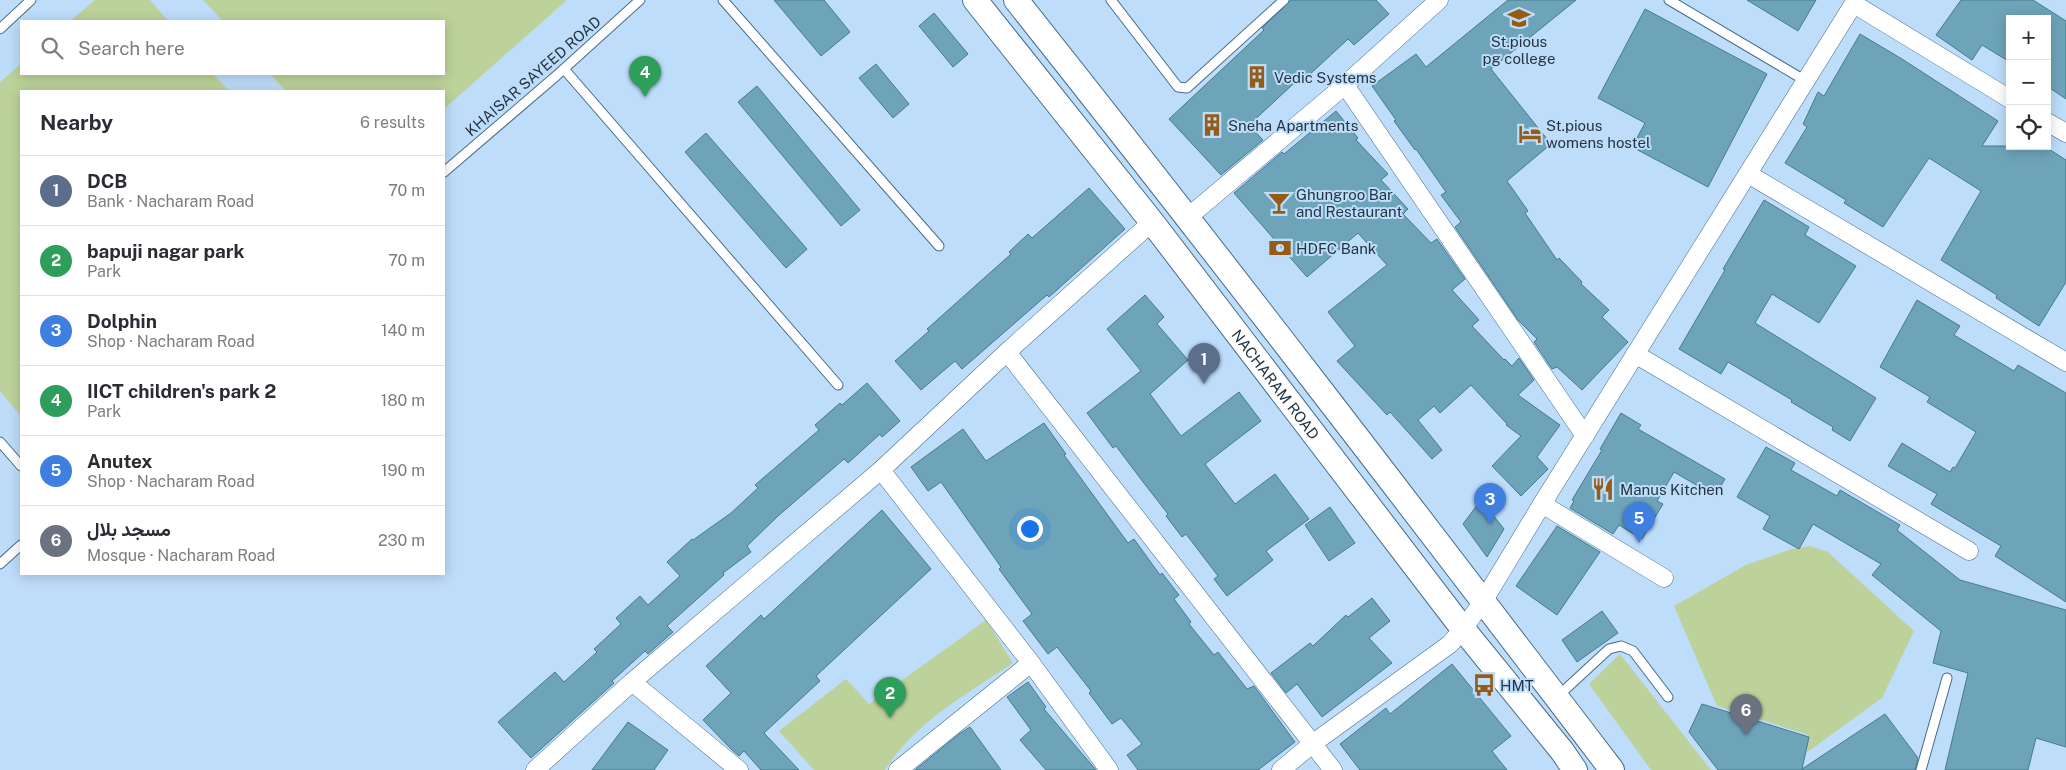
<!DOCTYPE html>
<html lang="en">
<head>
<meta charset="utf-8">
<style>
  :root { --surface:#fff; --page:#f7f7f7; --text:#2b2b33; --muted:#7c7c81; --line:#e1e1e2; --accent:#7c3aed }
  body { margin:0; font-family:"Public Sans",Vazirmatn,sans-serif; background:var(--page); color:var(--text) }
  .controls { position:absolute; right:15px; top:15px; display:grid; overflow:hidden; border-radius:0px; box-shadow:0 2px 12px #0003 }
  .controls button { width:45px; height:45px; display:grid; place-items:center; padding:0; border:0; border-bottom:1px solid var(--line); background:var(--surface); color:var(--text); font:25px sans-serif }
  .you { position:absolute; left:1029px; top:528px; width:18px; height:18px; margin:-12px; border:4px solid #fff; border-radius:50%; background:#1a73e8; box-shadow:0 0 0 8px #1a73e833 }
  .badge { display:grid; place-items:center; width:32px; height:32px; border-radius:50%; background:var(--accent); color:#fff; font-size:16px; font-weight:700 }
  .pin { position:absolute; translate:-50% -41px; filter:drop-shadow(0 1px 2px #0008) }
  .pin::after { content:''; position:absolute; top:26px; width:18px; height:15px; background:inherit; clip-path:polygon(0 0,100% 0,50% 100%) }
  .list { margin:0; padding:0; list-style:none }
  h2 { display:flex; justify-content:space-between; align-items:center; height:65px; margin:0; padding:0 20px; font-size:21px }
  h2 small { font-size:16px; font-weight:400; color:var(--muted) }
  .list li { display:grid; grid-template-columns:32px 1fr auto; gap:15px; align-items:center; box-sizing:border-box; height:70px; padding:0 20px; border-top:1px solid var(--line) }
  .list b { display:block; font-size:19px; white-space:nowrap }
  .list p { margin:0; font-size:16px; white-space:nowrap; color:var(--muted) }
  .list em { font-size:16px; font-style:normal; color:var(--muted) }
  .icon { flex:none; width:28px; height:28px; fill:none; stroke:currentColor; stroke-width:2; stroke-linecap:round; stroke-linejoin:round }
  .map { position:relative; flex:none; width:2066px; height:770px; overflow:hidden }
  .search { position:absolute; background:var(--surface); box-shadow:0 2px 12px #0003; left:20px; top:20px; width:425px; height:55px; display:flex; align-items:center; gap:12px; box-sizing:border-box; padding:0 18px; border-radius:0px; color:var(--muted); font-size:19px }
  .panel { position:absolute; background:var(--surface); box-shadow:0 2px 12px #0003; left:20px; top:90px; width:425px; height:485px; border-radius:0px }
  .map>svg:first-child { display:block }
  .green { fill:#bcd29a }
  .building { fill:#6ea4ba; stroke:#457b90 }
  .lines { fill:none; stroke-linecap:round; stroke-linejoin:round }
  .service-casing { stroke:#476c8b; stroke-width:11 }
  .minor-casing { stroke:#476c8b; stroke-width:19 }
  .secondary-casing { stroke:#476c8b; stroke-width:26 }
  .service { stroke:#fff; stroke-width:9 }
  .minor { stroke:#fff; stroke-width:18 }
  .secondary { stroke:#fff; stroke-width:24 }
  .labels { text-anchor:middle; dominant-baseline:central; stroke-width:4; stroke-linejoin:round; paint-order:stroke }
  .poi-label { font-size:15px; fill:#243442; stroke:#bdddfa; text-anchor:start }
  .street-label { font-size:15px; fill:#243442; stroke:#bdddfa }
</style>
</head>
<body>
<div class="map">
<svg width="2066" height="770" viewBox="0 0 2066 770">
  <rect width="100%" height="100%" fill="#bdddfa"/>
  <g class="green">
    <polygon points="95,0 150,0 168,21 70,21"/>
    <polygon points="203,0 567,0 444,109 444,91 286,91 270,74 444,74 444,21 223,21"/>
    <polygon points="21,64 21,74 213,74 229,91 21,91 21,416 0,391 0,82"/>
    <polygon points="1810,546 1828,552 1914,631 1882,698 1806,753 1809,735 1717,706 1674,606 1746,565 1792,549"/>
    <path d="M986,620l27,43c-46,31 -98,59 -128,107h-71l-35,-39 67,-52 23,25z"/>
    <polygon points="1620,654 1711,770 1651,770 1589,684"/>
  </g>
  <g class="building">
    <polygon points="774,0 824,0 850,32 821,56"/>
    <polygon points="1291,0 1376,0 1389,14 1354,45 1348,39 1307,77 1304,74 1249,125 1263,140 1221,175 1169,119 1264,30 1262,28"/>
    <polygon points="1508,0 1576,0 1491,69 1551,144 1507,181 1528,211 1525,213 1557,260 1559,258 1582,282 1581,284 1609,310 1602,317 1628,342 1582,390 1557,367 1552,369 1534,342 1537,339 1518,320 1455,227 1461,222 1441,195 1446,192 1416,149 1415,150 1394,121 1396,120 1372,86 1416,54 1426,67"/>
    <polygon points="1747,0 1816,0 1798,31"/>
    <polygon points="1961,0 2033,0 2066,21 2066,99 2047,86 2047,19 2010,19 2010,62 1982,45 1972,60 1936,35"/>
    <polygon points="1645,9 1767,74 1708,187 1632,147 1645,123 1598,98"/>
    <polygon points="934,13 968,54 953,67 919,26"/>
    <polygon points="1860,34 1902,59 1998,121 1982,146 2044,146 2066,160 2066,282 2039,326 1996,298 1997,295 1941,260 1981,191 1929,158 1883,227 1844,203 1846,200 1785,163 1807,127 1803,124 1818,92 1824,96"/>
    <polygon points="876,64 909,104 893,118 859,78"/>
    <polygon points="757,86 860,210 841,226 738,102"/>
    <polygon points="1336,111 1358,138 1356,140 1388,174 1381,180 1408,209 1403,214 1431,243 1437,239 1465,279 1452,290 1479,320 1472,326 1504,360 1505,359 1512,366 1519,358 1534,380 1518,395 1560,425 1537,457 1548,469 1521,496 1492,466 1521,436 1506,425 1507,424 1471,385 1440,413 1434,406 1418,420 1442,450 1432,459 1390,412 1387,415 1337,361 1355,346 1328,312 1387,265 1358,233 1307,277 1234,193 1282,152 1284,154"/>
    <polygon points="706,133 807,249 786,268 685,152"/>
    <polygon points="1089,188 1125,229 1049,297 1047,295 962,369 955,361 921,390 895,361 929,331 927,329 1011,254 1009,252 1028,234 1032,238"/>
    <polygon points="1764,200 1809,227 1805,235 1856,266 1819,323 1772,294 1755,323 1876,398 1850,441 1832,430 1833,427 1791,402 1792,400 1728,362 1721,374 1679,349 1725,270 1723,269"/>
    <polygon points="1145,295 1164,317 1157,324 1188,360 1150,394 1181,436 1239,392 1261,421 1205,464 1235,504 1275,474 1309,519 1266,551 1273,560 1227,596 1214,579 1218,576 1186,534 1182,537 1166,516 1168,514 1140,478 1116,446 1113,448 1087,413 1141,371 1107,329"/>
    <polygon points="1917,300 1960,326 1954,335 2014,371 2018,365 2066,393 2066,602 1995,556 2001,546 1931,504 1937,494 1888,466 1902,443 1950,472 1953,467 1955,468 1976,432 1927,402 1930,397 1880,367"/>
    <polygon points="867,383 900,421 882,437 880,434 848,463 844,459 778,516 747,546 751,552 723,573 724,575 667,626 673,632 648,654 645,651 612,681 614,683 531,758 498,722 555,672 564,682 597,652 594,649 621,624 616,618 640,596 648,605 680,576 667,562 692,539 693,540 731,513 758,488 755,485 819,430 815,425 840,403 842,405"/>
    <polygon points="1621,413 1641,425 1638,429 1725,479 1715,496 1674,472 1657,501 1663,504 1642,539 1619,525 1613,534 1570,508 1574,501 1572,500 1602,450 1600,449"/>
    <polygon points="1044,423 1066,454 1064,455 1128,543 1134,539 1160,575 1162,573 1179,595 1174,599 1191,622 1189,624 1214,655 1218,652 1247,689 1254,686 1295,742 1258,770 1138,770 1127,755 1142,744 1121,718 1112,724 1089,693 1091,691 1057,647 1048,654 1023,621 1032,614 999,569 1001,567 941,482 928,491 911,467 963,429 986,461"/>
    <polygon points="1766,447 1795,463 1791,470 1837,496 1840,490 1900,525 1897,530 1960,580 2066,610 2066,747 2036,738 2028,770 1945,770 1968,673 1933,663 1941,631 1872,575 1881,564 1813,524 1799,549 1763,529 1770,516 1737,497"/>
    <polygon points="1481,500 1504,529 1487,557 1463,524"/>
    <polygon points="1330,507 1355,543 1329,561 1305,525"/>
    <polygon points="882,510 931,569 816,676 820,681 764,733 799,770 761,770 744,751 739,756 732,750 703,720 731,693 706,666 761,615 764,619"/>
    <polygon points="1557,526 1600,552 1557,615 1516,586"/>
    <polygon points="1372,598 1390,621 1369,638 1392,663 1322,717 1297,684 1286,693 1271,673 1310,643 1313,646 1346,615 1348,617"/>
    <polygon points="1602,611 1618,633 1577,662 1562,640"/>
    <polygon points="1452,664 1511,736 1492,751 1507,770 1360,770 1340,744 1386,708 1390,714"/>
    <polygon points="1028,682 1046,707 1044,709 1096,770 1046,770 1020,740 1031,730 1007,697"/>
    <polygon points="1702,704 1809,737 1802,769 1885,714 1918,758 1915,770 1718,770 1689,732"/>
    <polygon points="628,722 668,750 654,770 592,770"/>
    <polygon points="970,727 1001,770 915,770 959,734"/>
  </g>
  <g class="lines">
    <defs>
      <g id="service">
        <polyline points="723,0 939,246"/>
        <polyline points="1111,0 1178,87 1187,88 1284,0"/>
        <polyline points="1669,0 1806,81"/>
        <polyline points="0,29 31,0"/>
        <polyline points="564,69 838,385"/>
        <polyline points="444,172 556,76 640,0"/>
        <polyline points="0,442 21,466"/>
        <polyline points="0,564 21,545"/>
        <polyline points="1557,697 1609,649 1621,646 1633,651 1668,697"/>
        <polyline points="1921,770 1947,678"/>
      </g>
      <g id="minor">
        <polyline points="1854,4 2010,99"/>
        <polyline points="1345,85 1585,436"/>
        <polyline points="2047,122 2066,133"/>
        <polyline points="1748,174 2066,362"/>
        <polyline points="1187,218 1345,85 1439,0"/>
        <polyline points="1007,352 1333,770"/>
        <polyline points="1635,354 1969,551"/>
        <polyline points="881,470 1031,663 1109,770"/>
        <polyline points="1542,504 1664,578"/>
        <polyline points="632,682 739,770"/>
        <polyline points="535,770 632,682 881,470 1007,352 1152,222"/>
        <polyline points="898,770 1031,663"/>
        <polyline points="1281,770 1312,744 1450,644 1463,629 1484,600 1542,504 1856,0"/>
      </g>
      <g id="secondary">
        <path id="s1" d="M975,0l177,222 311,407 99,122 13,19"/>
        <path d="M1016,0c202,254 399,512 596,770"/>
      </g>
    </defs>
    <use href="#service" class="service-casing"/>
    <use href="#minor" class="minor-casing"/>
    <use href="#secondary" class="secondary-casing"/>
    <use href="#service" class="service"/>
    <use href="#minor" class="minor"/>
    <use href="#secondary" class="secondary"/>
  </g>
  <defs>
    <symbol id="university-bare" viewBox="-9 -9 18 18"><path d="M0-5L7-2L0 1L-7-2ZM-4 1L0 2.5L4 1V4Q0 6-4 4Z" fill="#955c17" stroke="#bdddfa" stroke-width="2.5" paint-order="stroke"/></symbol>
    <symbol id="building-bare" viewBox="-9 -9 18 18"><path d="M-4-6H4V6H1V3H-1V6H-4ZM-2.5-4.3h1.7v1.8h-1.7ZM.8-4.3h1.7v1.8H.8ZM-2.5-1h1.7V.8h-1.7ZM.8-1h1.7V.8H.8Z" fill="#955c17" stroke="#bdddfa" stroke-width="2.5" paint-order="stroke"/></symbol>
    <symbol id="hotel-bare" viewBox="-9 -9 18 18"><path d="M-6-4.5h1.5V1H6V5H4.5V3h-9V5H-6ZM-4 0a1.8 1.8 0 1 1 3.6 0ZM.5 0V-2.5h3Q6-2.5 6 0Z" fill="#955c17" stroke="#bdddfa" stroke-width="2.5" paint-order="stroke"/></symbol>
    <symbol id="bar-bare" viewBox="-9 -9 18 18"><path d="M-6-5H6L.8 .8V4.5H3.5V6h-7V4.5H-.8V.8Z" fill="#955c17" stroke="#bdddfa" stroke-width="2.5" paint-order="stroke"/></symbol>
    <symbol id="bank-bare" viewBox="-9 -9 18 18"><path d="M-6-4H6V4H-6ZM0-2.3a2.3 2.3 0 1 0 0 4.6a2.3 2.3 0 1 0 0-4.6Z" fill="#955c17" stroke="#bdddfa" stroke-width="2.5" paint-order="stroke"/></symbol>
    <symbol id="restaurant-bare" viewBox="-9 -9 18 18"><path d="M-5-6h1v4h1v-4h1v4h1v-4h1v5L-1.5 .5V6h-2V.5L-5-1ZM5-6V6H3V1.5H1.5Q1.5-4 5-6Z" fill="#955c17" stroke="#bdddfa" stroke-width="2.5" paint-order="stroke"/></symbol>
    <symbol id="bus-bare" viewBox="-9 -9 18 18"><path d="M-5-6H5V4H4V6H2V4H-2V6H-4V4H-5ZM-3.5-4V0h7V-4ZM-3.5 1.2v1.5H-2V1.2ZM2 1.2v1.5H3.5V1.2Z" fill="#955c17" stroke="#bdddfa" stroke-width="2.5" paint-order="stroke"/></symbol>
  </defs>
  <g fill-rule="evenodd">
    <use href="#university-bare" x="1503" y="2" width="32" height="32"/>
    <use href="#building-bare" x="1241" y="61" width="32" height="32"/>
    <use href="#building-bare" x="1196" y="109" width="32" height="32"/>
    <use href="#hotel-bare" x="1514" y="118" width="32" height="32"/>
    <use href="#bar-bare" x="1263" y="187" width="32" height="32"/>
    <use href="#bank-bare" x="1264" y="232" width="32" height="32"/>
    <use href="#restaurant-bare" x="1587" y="473" width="32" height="32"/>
    <use href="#bus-bare" x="1468" y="669" width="32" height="32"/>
  </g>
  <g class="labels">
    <g class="poi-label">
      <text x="1519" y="41" text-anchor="middle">St.pious<tspan x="1519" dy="17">pg college</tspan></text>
      <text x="1274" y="77">Vedic Systems</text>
      <text x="1228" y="125">Sneha Apartments</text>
      <text x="1546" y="125">St.pious<tspan x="1546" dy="17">womens hostel</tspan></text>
      <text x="1296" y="194">Ghungroo Bar<tspan x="1296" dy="17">and Restaurant</tspan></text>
      <text x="1296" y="248">HDFC Bank</text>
      <text x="1620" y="489">Manus Kitchen</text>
      <text x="1500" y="685">HMT</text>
    </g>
    <g class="street-label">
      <text transform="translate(533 76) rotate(-41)">KHAISAR SAYEED ROAD</text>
      <text stroke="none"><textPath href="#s1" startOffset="488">NACHARAM ROAD</textPath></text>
    </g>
  </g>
</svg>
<div class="controls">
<button>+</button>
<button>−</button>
<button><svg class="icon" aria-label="locate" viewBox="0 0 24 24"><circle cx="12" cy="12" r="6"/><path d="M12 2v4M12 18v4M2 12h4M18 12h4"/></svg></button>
</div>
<div class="you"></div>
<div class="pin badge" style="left:1204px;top:384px;background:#5c6f8a">1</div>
<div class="pin badge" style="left:890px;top:718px;background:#2e9e5b">2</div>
<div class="pin badge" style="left:1490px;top:524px;background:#3f7fe0">3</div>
<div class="pin badge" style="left:645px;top:97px;background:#2e9e5b">4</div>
<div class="pin badge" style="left:1639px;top:543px;background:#3f7fe0">5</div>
<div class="pin badge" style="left:1746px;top:735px;background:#6b7280">6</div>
<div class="search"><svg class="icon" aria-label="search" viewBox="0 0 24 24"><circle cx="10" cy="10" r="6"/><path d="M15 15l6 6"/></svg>Search here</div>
<section class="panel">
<h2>Nearby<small>6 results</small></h2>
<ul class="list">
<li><span class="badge" style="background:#5c6f8a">1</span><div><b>DCB</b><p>Bank · Nacharam Road</p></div><em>70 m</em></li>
<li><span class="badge" style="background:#2e9e5b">2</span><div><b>bapuji nagar park</b><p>Park</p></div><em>70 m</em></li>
<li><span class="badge" style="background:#3f7fe0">3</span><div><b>Dolphin</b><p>Shop · Nacharam Road</p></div><em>140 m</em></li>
<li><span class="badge" style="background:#2e9e5b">4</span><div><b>IICT children's park 2</b><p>Park</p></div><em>180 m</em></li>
<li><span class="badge" style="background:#3f7fe0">5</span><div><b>Anutex</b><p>Shop · Nacharam Road</p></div><em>190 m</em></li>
<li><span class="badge" style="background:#6b7280">6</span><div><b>مسجد بلال</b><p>Mosque · Nacharam Road</p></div><em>230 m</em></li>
</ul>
</section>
</div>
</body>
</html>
